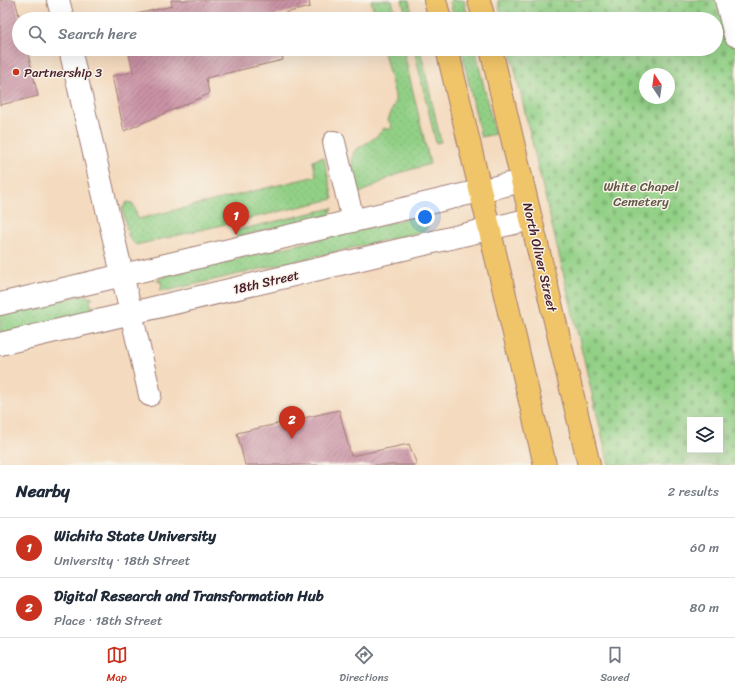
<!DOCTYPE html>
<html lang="en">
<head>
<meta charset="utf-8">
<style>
  :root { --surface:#fff; --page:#f2f2f3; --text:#1f2937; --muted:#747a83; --line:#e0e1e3; --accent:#c8321e }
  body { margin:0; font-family:Sriracha,sans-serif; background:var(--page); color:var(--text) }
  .controls { position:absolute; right:12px; bottom:12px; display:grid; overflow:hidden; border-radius:0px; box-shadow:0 4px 16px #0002 }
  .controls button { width:36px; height:36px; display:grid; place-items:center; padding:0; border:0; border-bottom:1px solid var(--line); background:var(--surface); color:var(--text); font:20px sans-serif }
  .compass { position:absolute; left:639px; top:68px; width:36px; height:36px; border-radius:50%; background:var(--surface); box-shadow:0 4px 16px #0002; rotate:347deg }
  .you { position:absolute; left:425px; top:217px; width:14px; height:14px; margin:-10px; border:3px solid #fff; border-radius:50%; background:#1a73e8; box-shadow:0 0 0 6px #1a73e833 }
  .badge { display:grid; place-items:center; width:26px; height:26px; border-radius:50%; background:var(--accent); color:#fff; font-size:13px; font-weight:700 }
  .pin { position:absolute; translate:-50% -33px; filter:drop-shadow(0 1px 2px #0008) }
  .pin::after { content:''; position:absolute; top:21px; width:14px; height:12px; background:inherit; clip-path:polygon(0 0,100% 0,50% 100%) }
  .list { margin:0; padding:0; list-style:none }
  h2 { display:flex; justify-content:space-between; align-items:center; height:52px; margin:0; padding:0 16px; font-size:17px }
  h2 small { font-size:13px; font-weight:400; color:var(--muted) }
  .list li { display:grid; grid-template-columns:26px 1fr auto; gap:12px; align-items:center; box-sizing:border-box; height:60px; padding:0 16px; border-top:1px solid var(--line) }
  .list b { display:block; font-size:15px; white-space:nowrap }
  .list p { margin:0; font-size:13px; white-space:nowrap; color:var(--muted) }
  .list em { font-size:13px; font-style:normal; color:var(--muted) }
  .icon { flex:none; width:22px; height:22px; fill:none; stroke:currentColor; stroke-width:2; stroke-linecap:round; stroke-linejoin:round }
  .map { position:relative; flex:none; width:735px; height:465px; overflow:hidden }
  .search { position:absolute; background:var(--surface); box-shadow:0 4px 16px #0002; left:12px; right:12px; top:12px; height:44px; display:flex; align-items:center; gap:10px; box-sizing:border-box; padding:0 14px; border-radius:22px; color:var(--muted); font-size:15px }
  .sheet { height:172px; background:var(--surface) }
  nav { display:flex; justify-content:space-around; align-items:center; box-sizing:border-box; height:56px; border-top:1px solid var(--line); background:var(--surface); font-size:11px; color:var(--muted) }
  nav a { display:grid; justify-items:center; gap:2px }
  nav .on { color:var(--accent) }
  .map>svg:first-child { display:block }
  .grass { fill:url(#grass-dots); stroke:#6e7858 }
  .cemetery { fill:url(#cemetery-stones); stroke:#6e7858; fill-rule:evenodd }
  .building { fill:url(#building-hatch) }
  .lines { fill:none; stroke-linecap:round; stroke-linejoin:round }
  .minor-casing { stroke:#9f7c74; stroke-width:24 }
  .major-casing { stroke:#9f7c74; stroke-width:24 }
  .minor { stroke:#fff; stroke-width:22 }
  .major { stroke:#f0c469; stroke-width:22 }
  .poi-dot { fill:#c8321e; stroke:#f7f3e8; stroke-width:1.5 }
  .labels { text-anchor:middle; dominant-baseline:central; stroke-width:3; stroke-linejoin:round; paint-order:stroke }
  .poi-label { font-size:13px; fill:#4a1f2b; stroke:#f7f3e8; text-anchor:start }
  .park-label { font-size:13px; fill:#605446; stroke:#f7f3e8 }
  .street-label { font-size:13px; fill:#4a1f2b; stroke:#f7f3e8 }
</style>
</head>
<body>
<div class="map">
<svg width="735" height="465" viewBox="0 0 735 465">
  <defs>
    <pattern id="grass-dots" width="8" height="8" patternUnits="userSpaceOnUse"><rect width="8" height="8" fill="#92d086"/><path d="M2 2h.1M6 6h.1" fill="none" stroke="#7fb274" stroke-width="1.8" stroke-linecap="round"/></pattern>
    <pattern id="cemetery-stones" width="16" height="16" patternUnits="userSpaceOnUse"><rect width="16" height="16" fill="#92d086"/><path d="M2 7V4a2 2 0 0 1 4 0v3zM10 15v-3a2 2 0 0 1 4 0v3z" fill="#7fb274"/></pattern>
    <pattern id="building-hatch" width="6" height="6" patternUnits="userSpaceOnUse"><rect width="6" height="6" fill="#ca93a6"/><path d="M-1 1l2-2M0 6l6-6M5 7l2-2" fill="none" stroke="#a67787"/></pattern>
  </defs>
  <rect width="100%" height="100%" fill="#f7f3e8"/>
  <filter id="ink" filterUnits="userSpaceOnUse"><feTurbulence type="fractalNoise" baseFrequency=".025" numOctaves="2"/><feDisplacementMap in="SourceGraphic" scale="8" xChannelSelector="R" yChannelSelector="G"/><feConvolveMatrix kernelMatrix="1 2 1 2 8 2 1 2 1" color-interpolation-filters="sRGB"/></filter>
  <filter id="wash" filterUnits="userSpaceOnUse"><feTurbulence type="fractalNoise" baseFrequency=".012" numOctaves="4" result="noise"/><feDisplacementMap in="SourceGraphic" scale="16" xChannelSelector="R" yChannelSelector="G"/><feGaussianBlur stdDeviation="0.9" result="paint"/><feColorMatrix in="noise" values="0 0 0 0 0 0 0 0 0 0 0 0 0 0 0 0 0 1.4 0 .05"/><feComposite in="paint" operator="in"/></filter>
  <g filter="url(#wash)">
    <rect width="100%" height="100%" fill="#f4dabe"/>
    <g class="grass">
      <polygon points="371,0 392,0 396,19 376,19"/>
      <polygon points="402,0 409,0 413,19 407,19"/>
      <polygon points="450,0 464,0 468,19 454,19"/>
      <path d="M383,49h20l27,115 -31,9 -39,20c-3,-10 -14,-38 -3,-44 11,-7 19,-10 27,-21l5,2 3,-4 -4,-6 7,-17v-8z"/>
      <polygon points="414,49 420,49 441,142 436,143"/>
      <polygon points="461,49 475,49 495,134 481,137"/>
      <polygon points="322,157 324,158 333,199 136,245 129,238 122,209 127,202 132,203 134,206 138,219 316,176 313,161"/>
      <polygon points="333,208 329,215 237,237 234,231"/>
      <polygon points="423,215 428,218 430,223 425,231 170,290 159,290 162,287 161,282 157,281 164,276"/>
      <polygon points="83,295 93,298 90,300 91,306 96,307 89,313 0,335 0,314"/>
    </g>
    <path class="cemetery" d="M498,0h237v465h-126l-99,-416h206v-30h-214zM645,74h24v24h-24zM690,420h30v30h-30z"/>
    <g id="blocks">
      <g class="building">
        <polygon points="0,0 15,0 20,19 19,49 27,49 38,96 0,105"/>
        <polygon points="171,0 309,0 310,7 276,15 277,19 123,19 123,17 172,6"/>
        <polygon points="128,49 281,49 283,60 206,78 209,94 124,131 112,76 133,72"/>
        <polygon points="339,410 351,456 409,444 417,465 245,465 237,433"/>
      </g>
    </g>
  </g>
  <g filter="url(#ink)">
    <use href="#blocks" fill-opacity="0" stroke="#9f7c74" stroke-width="1"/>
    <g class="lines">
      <defs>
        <g id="minor">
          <polyline points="58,0 63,19"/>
          <polyline points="726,0 735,35"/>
          <polyline points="70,49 150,395"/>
          <polyline points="334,142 353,220"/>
          <polyline points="0,304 522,181"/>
          <polyline points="0,344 531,219"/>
        </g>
        <g id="major">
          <polyline points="435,0 440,19"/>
          <polyline points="479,0 484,19"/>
          <polyline points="447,49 545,465"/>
          <polyline points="491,49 589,465"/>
        </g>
      </defs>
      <use href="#minor" class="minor-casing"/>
      <use href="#major" class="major-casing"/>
      <use href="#minor" class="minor"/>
      <use href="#major" class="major"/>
    </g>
  </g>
  <circle class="poi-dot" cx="16" cy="72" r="4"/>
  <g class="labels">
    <g class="poi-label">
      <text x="24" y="72">Partnership 3</text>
    </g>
    <g class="park-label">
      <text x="641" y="186">White Chapel<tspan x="641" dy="15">Cemetery</tspan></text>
    </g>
    <g class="street-label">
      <text transform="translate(540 257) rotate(77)">North Oliver Street</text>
      <text transform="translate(266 282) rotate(-13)">18th Street</text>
    </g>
  </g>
</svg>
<div class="controls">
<button><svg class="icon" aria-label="layers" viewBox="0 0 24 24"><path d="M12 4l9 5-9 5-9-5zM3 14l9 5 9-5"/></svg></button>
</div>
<svg class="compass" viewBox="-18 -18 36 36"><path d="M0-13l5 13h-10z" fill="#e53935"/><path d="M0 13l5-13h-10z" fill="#747a83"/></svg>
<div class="you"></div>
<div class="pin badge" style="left:236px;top:235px">1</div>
<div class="pin badge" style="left:292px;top:439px">2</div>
<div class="search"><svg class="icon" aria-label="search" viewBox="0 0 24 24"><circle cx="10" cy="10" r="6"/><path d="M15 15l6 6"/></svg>Search here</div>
</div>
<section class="sheet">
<h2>Nearby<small>2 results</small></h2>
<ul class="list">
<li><span class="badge">1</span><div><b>Wichita State University</b><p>University · 18th Street</p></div><em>60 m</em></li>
<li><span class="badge">2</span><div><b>Digital Research and Transformation Hub</b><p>Place · 18th Street</p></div><em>80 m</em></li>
</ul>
</section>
<nav>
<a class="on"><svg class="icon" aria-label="map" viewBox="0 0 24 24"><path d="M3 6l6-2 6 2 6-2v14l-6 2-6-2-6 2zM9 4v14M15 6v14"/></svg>Map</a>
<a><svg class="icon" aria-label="directions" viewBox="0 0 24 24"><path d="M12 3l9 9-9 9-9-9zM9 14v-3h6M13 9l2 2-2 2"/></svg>Directions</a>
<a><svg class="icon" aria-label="saved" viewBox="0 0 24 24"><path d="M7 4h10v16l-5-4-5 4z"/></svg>Saved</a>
</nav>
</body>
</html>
